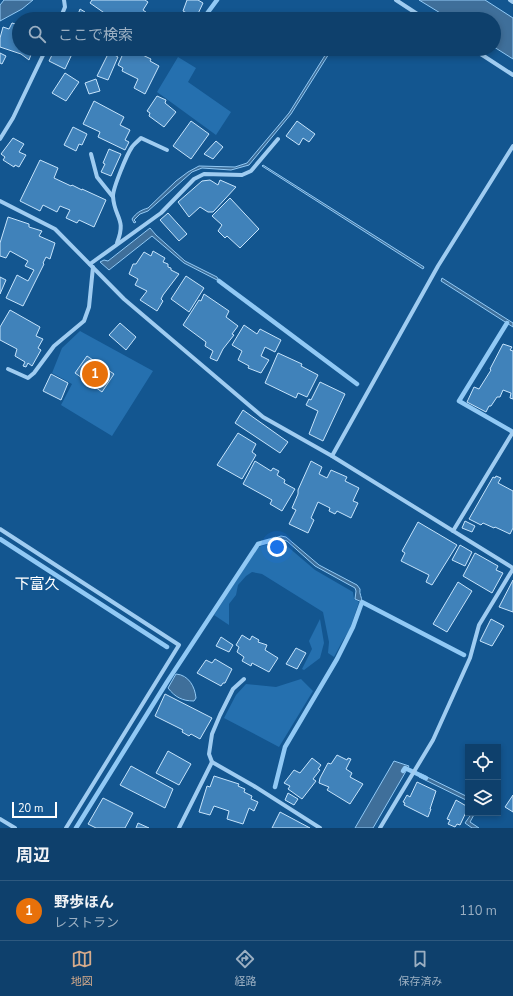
<!DOCTYPE html>
<html lang="ja">
<head>
<meta charset="utf-8">
<style>
  :root { --surface:#0e406c; --page:#1c4b74; --text:#f1f3f6; --muted:#9bafc2; --line:#2e597f; --accent:#d6ab8b }
  body { margin:0; font-family:"Nunito Sans","Noto Sans JP",sans-serif; background:var(--page); color:var(--text) }
  .controls { position:absolute; right:12px; bottom:12px; display:grid; overflow:hidden; border-radius:0px; box-shadow:0 2px 6px #0003 }
  .controls button { width:36px; height:36px; display:grid; place-items:center; padding:0; border:0; border-bottom:1px solid var(--line); background:var(--surface); color:var(--text); font:20px sans-serif }
  .scale { position:absolute; left:12px; bottom:10px; width:45px; box-sizing:border-box; padding-left:4px; border:2px solid #fff; border-top:0; font-size:11px; line-height:14px; white-space:nowrap; color:#fff; -webkit-text-stroke:3px #135690; paint-order:stroke }
  .you { position:absolute; left:277px; top:547px; width:14px; height:14px; margin:-10px; border:3px solid #fff; border-radius:50%; background:#1a73e8; box-shadow:0 0 0 6px #1a73e833 }
  .badge { display:grid; place-items:center; width:26px; height:26px; border-radius:50%; background:var(--accent); color:#fff; font-size:13px; font-weight:700 }
  .pin { position:absolute; translate:-50% -50%; border:2px solid #fff; box-shadow:0 1px 4px #0006 }
  .list { margin:0; padding:0; list-style:none }
  h2 { display:flex; justify-content:space-between; align-items:center; height:52px; margin:0; padding:0 16px; font-size:17px }
  h2 small { font-size:13px; font-weight:400; color:var(--muted) }
  .list li { display:grid; grid-template-columns:26px 1fr auto; gap:12px; align-items:center; box-sizing:border-box; height:60px; padding:0 16px; border-top:1px solid var(--line) }
  .list b { display:block; font-size:15px; white-space:nowrap }
  .list p { margin:0; font-size:13px; white-space:nowrap; color:var(--muted) }
  .list em { font-size:13px; font-style:normal; color:var(--muted) }
  .icon { flex:none; width:22px; height:22px; fill:none; stroke:currentColor; stroke-width:2; stroke-linecap:round; stroke-linejoin:round }
  .map { position:relative; flex:none; width:513px; height:828px; overflow:hidden }
  .search { position:absolute; background:var(--surface); box-shadow:0 2px 6px #0003; left:12px; right:12px; top:12px; height:44px; display:flex; align-items:center; gap:10px; box-sizing:border-box; padding:0 14px; border-radius:22px; color:var(--muted); font-size:15px }
  .sheet { height:112px; background:var(--surface) }
  nav { display:flex; justify-content:space-around; align-items:center; box-sizing:border-box; height:56px; border-top:1px solid var(--line); background:var(--surface); font-size:11px; color:var(--muted) }
  nav a { display:grid; justify-items:center; gap:2px }
  nav .on { color:var(--accent) }
  .map>svg:first-child { display:block }
  .green { fill:#2570af }
  .water { fill:#3f6f9a; stroke:#91c9f5 }
  .lines { fill:none; stroke-linecap:round; stroke-linejoin:round }
  .stream { stroke:#91c9f5; stroke-width:4.5 }
  .building { fill:#4082ba; stroke:#c6e4fc }
  .street { stroke:#9fccf1; stroke-width:4 }
  .labels { text-anchor:middle; dominant-baseline:central; stroke-width:3; stroke-linejoin:round; paint-order:stroke }
  .neighbourhood-label { font-size:15px; fill:#fff; stroke:#135690 }
</style>
</head>
<body>
<div class="map">
<svg width="513" height="828" viewBox="0 0 513 828">
  <rect width="100%" height="100%" fill="#135690"/>
  <g class="green">
    <polygon points="178,57 196,68 188,82 231,112 216,135 157,92"/>
    <polygon points="80,331 153,371 112,436 61,405 72,384 52,373 62,348"/>
    <polygon points="281,541 315,570 353,592 354,599 359,602 350,629 342,642 334,657 328,653 329,642 323,612 262,574 252,572 246,576 238,585 236,595 229,604 229,625 214,615 258,547"/>
    <polygon points="320,619 324,643 320,658 304,670 302,669 312,649 309,641"/>
    <polygon points="301,679 313,691 279,747 224,718 236,695 246,684 276,687"/>
  </g>
  <g class="water">
    <polygon points="4,0 33,0 22,9 0,21 0,5"/>
    <polygon points="419,0 485,0 513,18 513,59 494,47 494,19 450,19"/>
    <path d="M329,49h3l-41,65 -42,51 -18,5 -29,-2 -10,4 -44,39 -8,3 -6,6 2,2 -2,1 -2,-4c4,-6 9,-9 16,-11l28,-27 12,-9 11,-6 36,1 12,-4 42,-50z"/>
    <polygon points="263,165 424,267 423,269 262,166"/>
    <polygon points="150,228 156,235 185,261 217,277 219,281 184,263 152,236 109,270 100,262 104,260 108,261"/>
    <polygon points="442,278 513,323 513,327 441,281"/>
    <path d="M281,536l5,1 33,28 38,20 3,4c-1,5 2,8 2,13l-7,-3 1,-8 -1,-3 -40,-22 -28,-25 -12,-3z"/>
    <path d="M176,674c13,1 19,13 20,24l-2,3c-12,0 -19,-4 -26,-13z"/>
    <polygon points="394,761 409,766 373,828 355,828"/>
    <polygon points="421,774 468,797 468,801 419,777"/>
    <polygon points="472,813 475,813 470,822 479,828 472,828 465,823"/>
  </g>
  <g class="lines">
    <g class="stream">
      <polyline points="203,19 217,0"/>
      <polyline points="178,53 182,49"/>
      <polyline points="219,281 357,384"/>
      <polyline points="507,323 459,401 513,432"/>
      <polyline points="0,539 167,647"/>
      <polyline points="403,771 405,768 426,778"/>
      <polyline points="275,787 285,747 337,659 353,627 362,602 464,655"/>
      <polyline points="76,828 167,682 258,544 276,539"/>
    </g>
  </g>
  <g class="building">
    <polygon points="92,0 145,0 148,2 143,10 150,15 147,19 113,19 90,3"/>
    <polygon points="187,0 198,0 203,3 196,18 183,11"/>
    <polygon points="80,9 85,12 81,19 72,19 73,17 77,17"/>
    <polygon points="41,15 48,19 39,19"/>
    <polygon points="12,23 19,25 19,49 33,49 29,60 21,54 0,47 0,38 3,27 9,29"/>
    <polygon points="55,49 76,49 73,55 72,54 65,69 49,61"/>
    <polygon points="125,49 130,49 151,59 150,61 159,66 145,94 134,88 138,79 122,71 123,68 118,65"/>
    <polygon points="109,52 118,57 108,80 97,76"/>
    <polygon points="0,53 6,56 2,64 0,63"/>
    <polygon points="65,73 79,82 66,101 52,93"/>
    <polygon points="96,79 100,91 89,94 85,83"/>
    <polygon points="157,96 166,100 165,103 176,112 164,127 149,116 150,113 147,111"/>
    <polygon points="94,101 124,117 120,125 130,130 125,140 129,142 125,150 98,137 100,132 83,124"/>
    <polygon points="191,121 209,134 191,159 173,146"/>
    <polygon points="297,121 315,134 309,142 303,138 299,145 286,136"/>
    <polygon points="73,127 87,134 82,145 79,144 76,151 64,145"/>
    <polygon points="13,138 24,144 19,152 26,155 19,167 15,165 14,167 3,160 5,157 1,154"/>
    <polygon points="216,141 223,147 213,159 204,154"/>
    <polygon points="109,149 121,154 111,176 101,172 105,164 103,163"/>
    <polygon points="40,160 58,168 54,178 71,186 72,185 82,190 82,189 106,200 94,227 79,220 77,223 66,218 70,210 60,206 57,212 43,205 40,211 20,201"/>
    <polygon points="210,180 218,185 220,180 236,187 213,212 208,212 200,207 189,217 178,202 202,181"/>
    <polygon points="230,198 259,229 240,248 227,236 225,238 218,231 222,225 212,216"/>
    <polygon points="168,213 187,234 179,241 160,220"/>
    <polygon points="8,217 29,224 29,227 42,231 39,236 55,243 50,259 46,257 43,263 44,264 23,306 6,298 17,275 28,281 34,270 25,266 28,261 10,251 6,258 0,256 0,243"/>
    <polygon points="153,251 165,258 163,262 168,264 168,267 171,268 171,270 179,274 163,295 161,299 163,301 157,311 140,300 147,291 135,285 138,279 129,274 133,264 136,264 144,252 151,256"/>
    <polygon points="186,276 204,288 189,312 171,299"/>
    <polygon points="0,277 6,280 0,294"/>
    <polygon points="204,294 229,311 226,317 238,326 232,334 234,335 223,349 217,361 210,358 213,351 205,346 206,342 183,325 199,300 201,301"/>
    <polygon points="10,310 40,327 36,336 43,339 38,348 41,350 32,366 28,363 26,367 23,366 25,362 15,356 17,349 0,340 0,327"/>
    <polygon points="120,323 136,337 126,350 109,335"/>
    <polygon points="244,325 257,334 260,329 281,340 275,352 265,347 261,356 269,360 261,373 248,368 249,366 238,360 242,351 232,345"/>
    <polygon points="503,344 512,347 510,350 513,351 513,399 510,398 511,393 503,390 500,397 497,397 491,406 489,406 486,412 467,402 474,387 479,389 491,370 490,369"/>
    <polygon points="278,353 302,364 301,366 318,375 307,397 298,393 296,398 265,383"/>
    <polygon points="87,356 114,374 102,392 75,373"/>
    <polygon points="51,374 68,383 61,400 43,391"/>
    <polygon points="320,382 345,394 323,441 309,434 318,411 306,405 309,399 311,400"/>
    <polygon points="243,410 288,442 280,453 235,423"/>
    <polygon points="238,433 256,444 252,452 256,455 242,479 217,465"/>
    <polygon points="255,461 271,471 273,468 279,471 277,475 285,480 284,483 295,489 282,511 270,504 272,500 243,484"/>
    <polygon points="311,461 322,467 319,474 327,478 331,470 347,477 345,481 359,488 353,501 358,503 351,518 337,511 335,514 329,511 330,508 318,502 311,518 314,520 308,533 289,524 296,510 292,508 298,494 298,490"/>
    <polygon points="496,476 501,478 498,483 513,491 513,528 510,534 495,527 494,528 483,523 481,525 469,519 493,477 495,478"/>
    <polygon points="465,521 475,526 472,532 462,528"/>
    <polygon points="418,522 457,545 432,585 426,582 429,575 401,561 405,553 402,551"/>
    <polygon points="460,545 472,552 465,566 452,560"/>
    <polygon points="475,553 498,566 496,570 503,573 492,593 463,576"/>
    <polygon points="513,580 513,612 499,607"/>
    <polygon points="458,582 472,591 447,632 433,624"/>
    <polygon points="491,619 504,626 492,646 480,641"/>
    <polygon points="242,635 250,640 252,636 259,640 258,642 267,645 265,650 278,658 269,672 252,663 251,666 242,661 244,657 237,652 239,647 236,645"/>
    <polygon points="221,637 233,645 229,652 216,646"/>
    <polygon points="296,648 306,653 297,669 286,664"/>
    <polygon points="215,659 232,669 225,683 223,683 221,686 197,673 206,660 212,663"/>
    <polygon points="165,694 212,718 200,739 191,734 189,736 182,732 183,730 155,716"/>
    <polygon points="168,751 191,764 179,785 156,773"/>
    <polygon points="337,755 347,760 348,758 351,759 346,769 352,773 350,777 363,784 350,804 327,790 329,787 319,783 320,778 328,763 331,764"/>
    <polygon points="312,758 321,765 318,769 320,770 313,779 316,781 302,799 288,789 290,786 284,783 294,770 300,773"/>
    <polygon points="131,766 173,789 165,808 120,785"/>
    <polygon points="214,776 239,784 238,786 245,789 244,792 252,796 251,799 258,802 254,811 249,808 243,824 227,819 229,811 214,806 210,815 199,812 207,786 210,787"/>
    <polygon points="417,782 436,791 430,809 431,809 428,817 404,805 405,803 403,802 407,795 410,797"/>
    <polygon points="288,793 298,799 294,805 285,800"/>
    <polygon points="513,795 513,812 505,807"/>
    <polygon points="103,798 133,813 125,828 96,828 88,824"/>
    <polygon points="456,800 468,807 468,808 460,825 457,824 455,827 448,824 450,820 447,819"/>
    <polygon points="280,812 310,828 272,828"/>
    <polygon points="138,823 149,828 136,828"/>
  </g>
  <g class="lines">
    <g class="street">
      <polyline points="396,0 425,19"/>
      <polyline points="510,0 513,2"/>
      <polyline points="60,19 65,7 64,0"/>
      <polyline points="473,49 513,75"/>
      <polyline points="0,139 13,118 46,49"/>
      <polyline points="91,154 97,177 113,197"/>
      <polyline points="0,201 55,229 124,299 263,417 332,456 513,568"/>
      <path d="M117,243c10,-25 -3,-25 -4,-47 0,-8 14,-42 19,-49 2,-3 6,-6 9,-9l26,12"/>
      <polyline points="90,264 161,213 194,179 204,174 242,175 251,171 278,139"/>
      <polyline points="8,369 28,378 34,373 54,346 84,321 89,307 93,267"/>
      <polyline points="332,456 438,266 513,146"/>
      <polyline points="0,529 179,645 66,828"/>
      <polyline points="453,531 513,432"/>
      <polyline points="244,679 233,689 220,715 212,734 209,754 212,762 254,786 320,828"/>
      <polyline points="0,819 15,828"/>
      <polyline points="179,828 212,762"/>
      <polyline points="380,828 433,740 470,658 479,625 513,569"/>
    </g>
  </g>
  <g class="labels">
    <g class="neighbourhood-label">
      <text x="37" y="584">下富久</text>
    </g>
  </g>
</svg>
<div class="controls">
<button><svg class="icon" aria-label="locate" viewBox="0 0 24 24"><circle cx="12" cy="12" r="6"/><path d="M12 2v4M12 18v4M2 12h4M18 12h4"/></svg></button>
<button><svg class="icon" aria-label="layers" viewBox="0 0 24 24"><path d="M12 4l9 5-9 5-9-5zM3 14l9 5 9-5"/></svg></button>
</div>
<div class="scale">20 m</div>
<div class="you"></div>
<div class="pin badge" style="left:95px;top:374px;background:#e8710a">1</div>
<div class="search"><svg class="icon" aria-label="search" viewBox="0 0 24 24"><circle cx="10" cy="10" r="6"/><path d="M15 15l6 6"/></svg>ここで検索</div>
</div>
<section class="sheet">
<h2>周辺<small></small></h2>
<ul class="list">
<li><span class="badge" style="background:#e8710a">1</span><div><b>野歩ほん</b><p>レストラン</p></div><em>110 m</em></li>
</ul>
</section>
<nav>
<a class="on"><svg class="icon" aria-label="map" viewBox="0 0 24 24"><path d="M3 6l6-2 6 2 6-2v14l-6 2-6-2-6 2zM9 4v14M15 6v14"/></svg>地図</a>
<a><svg class="icon" aria-label="directions" viewBox="0 0 24 24"><path d="M12 3l9 9-9 9-9-9zM9 14v-3h6M13 9l2 2-2 2"/></svg>経路</a>
<a><svg class="icon" aria-label="saved" viewBox="0 0 24 24"><path d="M7 4h10v16l-5-4-5 4z"/></svg>保存済み</a>
</nav>
</body>
</html>
